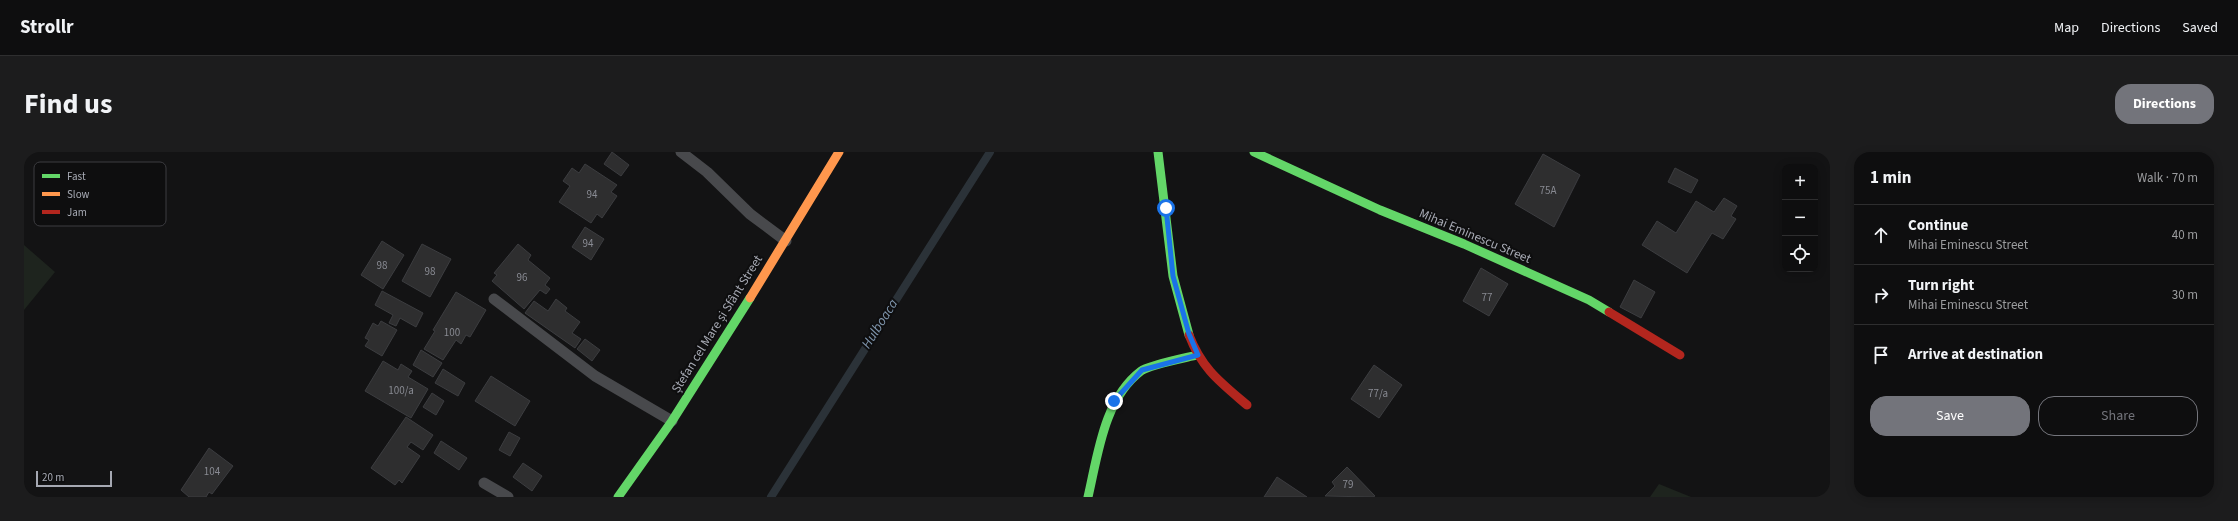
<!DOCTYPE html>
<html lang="en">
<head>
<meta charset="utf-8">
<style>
  :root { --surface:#0e0e0f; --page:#1c1c1d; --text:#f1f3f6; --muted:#9b9c9e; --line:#2e2e2f; --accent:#73747b }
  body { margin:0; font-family:"Source Sans 3",sans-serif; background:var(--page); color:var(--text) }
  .controls { position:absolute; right:12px; top:12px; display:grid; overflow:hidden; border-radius:8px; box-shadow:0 2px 10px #0003 }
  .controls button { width:36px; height:36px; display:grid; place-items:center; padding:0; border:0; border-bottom:1px solid var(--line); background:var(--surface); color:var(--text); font:20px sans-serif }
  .scale { position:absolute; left:12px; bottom:10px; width:76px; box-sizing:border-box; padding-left:4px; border:2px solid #a6a9b3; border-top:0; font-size:11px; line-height:14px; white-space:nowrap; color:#a6a9b3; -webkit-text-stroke:3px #0e0e0f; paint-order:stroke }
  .stop { position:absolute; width:12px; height:12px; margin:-9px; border:3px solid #1a73e8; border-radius:50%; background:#fff }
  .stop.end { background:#1a73e8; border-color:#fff; box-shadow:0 1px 4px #0008 }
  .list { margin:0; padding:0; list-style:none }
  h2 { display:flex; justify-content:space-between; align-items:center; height:52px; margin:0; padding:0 16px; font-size:17px }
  h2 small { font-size:13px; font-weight:400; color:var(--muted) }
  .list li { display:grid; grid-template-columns:26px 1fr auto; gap:12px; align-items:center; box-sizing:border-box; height:60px; padding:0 16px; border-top:1px solid var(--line) }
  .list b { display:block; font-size:15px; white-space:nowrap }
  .list p { margin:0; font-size:13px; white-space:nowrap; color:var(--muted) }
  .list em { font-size:13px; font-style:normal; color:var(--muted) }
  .actions { display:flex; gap:8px; padding:12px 16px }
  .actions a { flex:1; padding:9px 0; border:1px solid var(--accent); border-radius:16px; text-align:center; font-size:14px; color:var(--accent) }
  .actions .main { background:var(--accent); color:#fff }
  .icon { flex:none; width:22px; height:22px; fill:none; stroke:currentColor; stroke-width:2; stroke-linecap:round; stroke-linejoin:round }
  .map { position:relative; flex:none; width:1806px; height:345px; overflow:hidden; border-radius:16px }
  header { display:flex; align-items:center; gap:24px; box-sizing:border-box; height:56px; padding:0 20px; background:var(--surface); border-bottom:1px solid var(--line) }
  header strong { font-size:19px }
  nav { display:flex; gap:22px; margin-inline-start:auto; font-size:14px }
  .intro { display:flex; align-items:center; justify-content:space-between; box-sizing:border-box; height:96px; padding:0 24px }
  h1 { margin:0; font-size:28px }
  .button { padding:10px 18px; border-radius:16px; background:var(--accent); color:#fff; font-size:14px; font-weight:700 }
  main { display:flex; gap:24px; padding:0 24px }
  aside { flex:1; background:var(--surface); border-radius:16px; box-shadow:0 2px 10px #0003 }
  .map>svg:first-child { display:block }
  .green { fill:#1e241e }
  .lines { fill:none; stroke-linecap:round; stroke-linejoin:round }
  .stream { stroke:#2b3238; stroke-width:8 }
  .building { fill:#2e2e2f; stroke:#3c3d40 }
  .lane { stroke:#48494c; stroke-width:11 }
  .fast { stroke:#63d668; stroke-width:9 }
  .slow { stroke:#ff974d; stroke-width:9 }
  .jam { stroke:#b3261e; stroke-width:9 }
  .route { stroke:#1a73e8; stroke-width:5 }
  .labels { text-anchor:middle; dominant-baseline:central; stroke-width:4; stroke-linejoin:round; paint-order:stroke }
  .number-label { font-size:11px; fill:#888a92 }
  .street-label { font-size:13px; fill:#a6a9b3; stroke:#0e0e0f }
  .water-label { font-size:14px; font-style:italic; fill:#7f95ac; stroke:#0e0e0f }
  .key { fill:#0e0e0f; stroke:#3c3c40; stroke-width:1 }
  .key-label { font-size:11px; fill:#a6a9b3 }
</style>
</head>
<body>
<header>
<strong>Strollr</strong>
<nav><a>Map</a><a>Directions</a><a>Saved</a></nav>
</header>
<div class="intro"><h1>Find us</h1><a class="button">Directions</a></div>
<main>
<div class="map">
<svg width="1806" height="345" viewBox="0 0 1806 345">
  <rect width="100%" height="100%" fill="#131314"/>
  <g class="green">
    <polygon points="0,93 31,120 0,158"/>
    <polygon points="1635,332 1667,345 1626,345"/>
  </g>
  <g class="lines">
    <polyline class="stream" points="747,345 966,0"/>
  </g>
  <g class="building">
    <polygon points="588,0 605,13 597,24 580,12"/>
    <polygon points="1519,2 1556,23 1530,75 1491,52"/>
    <polygon points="561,12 593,33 587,40 593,44 578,66 573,62 567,71 535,50 546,34 539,29 548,16 555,21"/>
    <polygon points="1651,16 1674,28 1667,41 1644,30"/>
    <polygon points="1700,46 1713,54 1707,64 1712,67 1699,87 1688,81 1663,121 1618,93 1633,69 1652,81 1672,49 1690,60"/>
    <polygon points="561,75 580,87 567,108 548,95"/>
    <polygon points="358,89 380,103 359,137 337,123"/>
    <polygon points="398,92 427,107 406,145 378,129"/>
    <polygon points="494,92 507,103 504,108 526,126 521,133 526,137 522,142 516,138 500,157 468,129 473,123 470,121"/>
    <polygon points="1457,116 1484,132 1465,164 1439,149"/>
    <polygon points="1610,128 1631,140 1617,166 1596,155"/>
    <polygon points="358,139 399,161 392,175 376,166 372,174 365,171 369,163 351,153"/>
    <polygon points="432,140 462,158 446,185 442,183 437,192 432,188 419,208 400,197 411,179 409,178"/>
    <polygon points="532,147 543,156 541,159 556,170 548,181 557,187 551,196 501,161 510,149 524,159"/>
    <polygon points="357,169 373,178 358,204 341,194 345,188 341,186 349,171 354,174"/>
    <polygon points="561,187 576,198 568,209 553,197"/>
    <polygon points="397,198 418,211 409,225 389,213"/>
    <polygon points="359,209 374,218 377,212 388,219 384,225 404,237 387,266 341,239"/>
    <polygon points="1350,213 1378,233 1355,266 1327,247"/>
    <polygon points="419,217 441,231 434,244 411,231"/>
    <polygon points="467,224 506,249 491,274 451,249"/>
    <polygon points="408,241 420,249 412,263 399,255"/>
    <polygon points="382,265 409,283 399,298 387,290 383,295 396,304 378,331 375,328 371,333 347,316"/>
    <polygon points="485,280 496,286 486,304 475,298"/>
    <polygon points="417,289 443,306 435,318 410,301"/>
    <polygon points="185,296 209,314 188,342 185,340 182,345 165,345 157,338"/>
    <polygon points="499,311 518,324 508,339 489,325"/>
    <polygon points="1323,315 1351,344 1349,345 1301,344 1311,334 1308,330"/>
    <polygon points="1253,325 1283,345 1240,345"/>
  </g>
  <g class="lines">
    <g class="lane">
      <polyline points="657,0 683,20 726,62 762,89"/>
      <polyline points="470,147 571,224 648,269"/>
      <polyline points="460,331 484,345"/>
    </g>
    <g class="fast">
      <polyline points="1134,0 1149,124 1165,183"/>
      <polyline points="1230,0 1356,58 1440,92 1565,148 1585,160"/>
      <polyline points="594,345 648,269 726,146"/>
      <path d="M1064,345c10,-43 16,-98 53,-126 8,-6 44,-13 56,-16"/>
    </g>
    <polyline class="slow" points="726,146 815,0"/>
    <g class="jam">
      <polyline points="1585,160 1656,203"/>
      <path d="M1165,183c13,34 31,47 58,70"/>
    </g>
  </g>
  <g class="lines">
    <polyline class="route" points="1090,249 1118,218 1174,203 1165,182 1149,124 1142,56"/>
  </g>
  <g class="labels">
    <g class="number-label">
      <text x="1524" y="38">75A</text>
      <text x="568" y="42">94</text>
      <text x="564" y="91">94</text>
      <text x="358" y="113">98</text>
      <text x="406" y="119">98</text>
      <text x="498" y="125">96</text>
      <text x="1463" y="145">77</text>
      <text x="428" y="180">100</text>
      <text x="377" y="238">100/a</text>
      <text x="1354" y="241">77/a</text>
      <text x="188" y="319">104</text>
      <text x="1324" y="332">79</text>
    </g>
    <g class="street-label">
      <text transform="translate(1451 84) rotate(23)">Mihai Eminescu Street</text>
      <text transform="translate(693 172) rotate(-58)">Ștefan cel Mare și Sfânt Street</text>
    </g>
    <g class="water-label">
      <text transform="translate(856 172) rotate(-58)">Hulboaca</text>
    </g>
  </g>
  <rect x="10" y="10" width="132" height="64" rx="6" class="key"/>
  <rect x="18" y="22" width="18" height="4" fill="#63d668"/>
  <rect x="18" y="40" width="18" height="4" fill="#ff974d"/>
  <rect x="18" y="58" width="18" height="4" fill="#b3261e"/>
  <g class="key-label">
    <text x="43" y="28">Fast</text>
    <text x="43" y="46">Slow</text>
    <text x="43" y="64">Jam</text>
  </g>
</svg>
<div class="controls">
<button>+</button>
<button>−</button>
<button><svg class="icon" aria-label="locate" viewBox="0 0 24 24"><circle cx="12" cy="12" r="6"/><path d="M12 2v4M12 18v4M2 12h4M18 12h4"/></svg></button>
</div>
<div class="scale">20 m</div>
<div class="stop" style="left:1142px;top:56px"></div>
<div class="stop end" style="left:1090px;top:249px"></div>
</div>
<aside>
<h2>1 min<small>Walk · 70 m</small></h2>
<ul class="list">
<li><svg class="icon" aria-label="ahead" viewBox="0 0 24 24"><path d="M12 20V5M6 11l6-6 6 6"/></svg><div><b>Continue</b><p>Mihai Eminescu Street</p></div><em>40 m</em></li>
<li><svg class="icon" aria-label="right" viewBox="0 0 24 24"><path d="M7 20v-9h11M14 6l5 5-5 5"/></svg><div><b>Turn right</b><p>Mihai Eminescu Street</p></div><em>30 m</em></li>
<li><svg class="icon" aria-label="arrive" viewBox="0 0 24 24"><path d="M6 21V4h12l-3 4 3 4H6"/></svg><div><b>Arrive at destination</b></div></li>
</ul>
<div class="actions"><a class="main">Save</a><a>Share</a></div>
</aside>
</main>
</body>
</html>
